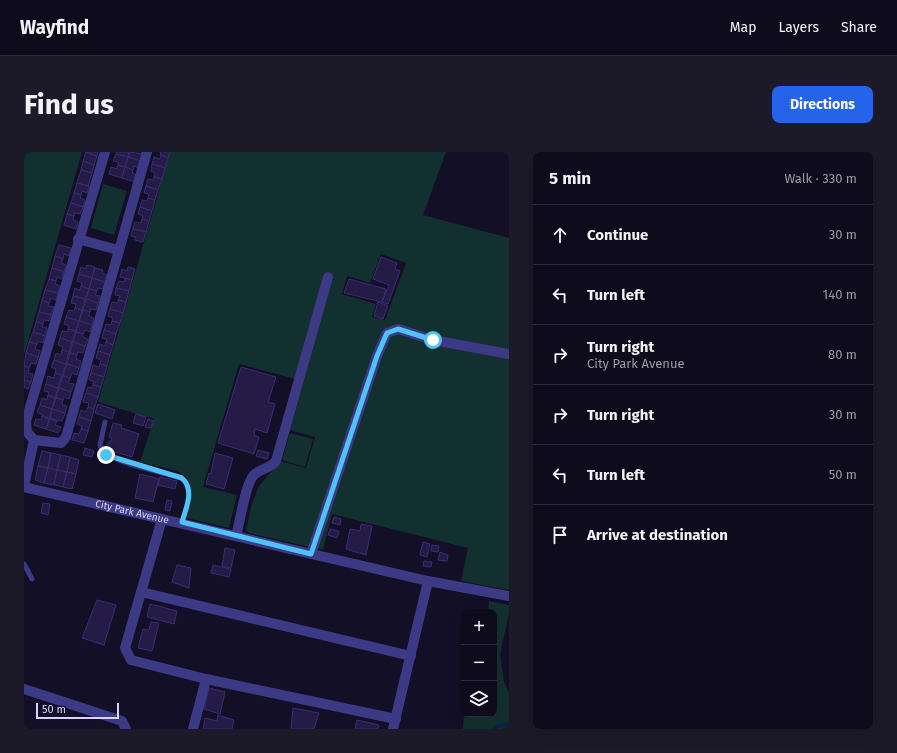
<!DOCTYPE html>
<html lang="en">
<head>
<meta charset="utf-8">
<style>
  :root { --surface:#0e0b1c; --page:#1c1929; --text:#f1f3f6; --muted:#9b9ba3; --line:#2e2b3b; --accent:#2563eb }
  body { margin:0; font-family:"Fira Sans",sans-serif; background:var(--page); color:var(--text) }
  .controls { position:absolute; right:12px; bottom:12px; display:grid; overflow:hidden; border-radius:8px; box-shadow:0 4px 16px #0002 }
  .controls button { width:36px; height:36px; display:grid; place-items:center; padding:0; border:0; border-bottom:1px solid var(--line); background:var(--surface); color:var(--text); font:20px sans-serif }
  .scale { position:absolute; left:12px; bottom:10px; width:83px; box-sizing:border-box; padding-left:4px; border:2px solid #d9d4ff; border-top:0; font-size:11px; line-height:14px; white-space:nowrap; color:#d9d4ff; -webkit-text-stroke:3px #130f26; paint-order:stroke }
  .stop { position:absolute; width:12px; height:12px; margin:-9px; border:3px solid #4fc3f7; border-radius:50%; background:#fff }
  .stop.end { background:#4fc3f7; border-color:#fff; box-shadow:0 1px 4px #0008 }
  .list { margin:0; padding:0; list-style:none }
  h2 { display:flex; justify-content:space-between; align-items:center; height:52px; margin:0; padding:0 16px; font-size:17px }
  h2 small { font-size:13px; font-weight:400; color:var(--muted) }
  .list li { display:grid; grid-template-columns:26px 1fr auto; gap:12px; align-items:center; box-sizing:border-box; height:60px; padding:0 16px; border-top:1px solid var(--line) }
  .list b { display:block; font-size:15px; white-space:nowrap }
  .list p { margin:0; font-size:13px; white-space:nowrap; color:var(--muted) }
  .list em { font-size:13px; font-style:normal; color:var(--muted) }
  .icon { flex:none; width:22px; height:22px; fill:none; stroke:currentColor; stroke-width:2; stroke-linecap:round; stroke-linejoin:round }
  .map { position:relative; flex:none; width:485px; height:577px; overflow:hidden; border-radius:8px }
  header { display:flex; align-items:center; gap:24px; box-sizing:border-box; height:56px; padding:0 20px; background:var(--surface); border-bottom:1px solid var(--line) }
  header strong { font-size:19px }
  nav { display:flex; gap:22px; margin-inline-start:auto; font-size:14px }
  .intro { display:flex; align-items:center; justify-content:space-between; box-sizing:border-box; height:96px; padding:0 24px }
  h1 { margin:0; font-size:28px }
  .button { padding:10px 18px; border-radius:8px; background:var(--accent); color:#fff; font-size:14px; font-weight:700 }
  main { display:flex; gap:24px; padding:0 24px }
  aside { flex:1; background:var(--surface); border-radius:8px; box-shadow:0 4px 16px #0002 }
  .map>svg:first-child { display:block }
  .green { fill:#12302f; fill-rule:evenodd }
  .lines { fill:none; stroke-linecap:round; stroke-linejoin:round }
  .stream { stroke:#0c2248; stroke-width:3.5 }
  .building { fill:#241b47; stroke:#3b2d73 }
  .lane { stroke:#3d3a85; stroke-width:5 }
  .street { stroke:#3d3a85; stroke-width:10 }
  .route { stroke:#4fc3f7; stroke-width:5 }
  .labels { text-anchor:middle; dominant-baseline:central; stroke-width:3; stroke-linejoin:round; paint-order:stroke }
  .street-label { font-size:10px; fill:#d9d4ff; stroke:#130f26 }
</style>
</head>
<body>
<header>
<strong>Wayfind</strong>
<nav><a>Map</a><a>Layers</a><a>Share</a></nav>
</header>
<div class="intro"><h1>Find us</h1><a class="button">Directions</a></div>
<main>
<div class="map">
<svg width="485" height="577" viewBox="0 0 485 577">
  <rect width="100%" height="100%" fill="#130f26"/>
  <g class="green">
    <polygon points="0,0 58,0 0,203"/>
    <path d="M146,0h276l-23,63 86,23v352l-48,-9 7,-33 -136,-34 -9,36 -74,-17 -3,-3 6,-27 7,-17 21,-25 26,7 9,-31 -25,-7 19,-68 -14,17 -56,-15 -36,123 34,8 -8,33 -42,-10c12,-50 -4,-45 -47,-56l14,-43 -56,-17zM357,102l25,9 -21,57 -13,-3 4,-13 -34,-10 5,-18 23,7z"/>
    <polygon points="79,32 103,39 90,83 67,76"/>
    <polygon points="266,281 289,287 281,315 258,308"/>
    <polygon points="465,449 485,453 485,461 476,503 480,530 485,541 485,577 439,577 440,560 440,562 470,562 470,460 464,460"/>
  </g>
  <g class="lines">
    <polyline class="stream" points="470,577 474,574 485,572"/>
  </g>
  <g class="building">
    <polygon points="62,0 73,4 70,13 59,9"/>
    <polygon points="62,0 74,0 73,4"/>
    <polygon points="92,0 105,0 104,5 92,2"/>
    <polygon points="106,0 119,2 117,9 104,5"/>
    <polygon points="136,0 146,0 144,6 137,3"/>
    <polygon points="92,2 104,5 101,15 94,13 94,10 89,9"/>
    <polygon points="137,3 144,6 141,16 128,12 130,5 136,7"/>
    <polygon points="104,5 117,9 115,16 110,14 109,18 101,15"/>
    <polygon points="59,9 70,13 68,21 57,18"/>
    <polygon points="128,12 141,16 138,27 130,25 131,21 127,19"/>
    <polygon points="94,13 101,15 98,26 85,22 87,15 93,17"/>
    <polygon points="101,15 109,18 108,21 113,23 111,30 98,26"/>
    <polygon points="57,18 68,21 64,34 53,31"/>
    <polygon points="130,25 138,27 134,38 122,34 124,27 129,28"/>
    <polygon points="53,31 65,34 63,41 58,39 57,43 50,41"/>
    <polygon points="122,34 134,38 131,48 124,46 125,42 120,41"/>
    <polygon points="50,41 57,43 56,46 61,48 59,55 47,51"/>
    <polygon points="124,46 131,48 128,59 116,55 118,48 123,49"/>
    <polygon points="47,51 59,55 56,62 51,61 50,64 43,62"/>
    <polygon points="116,55 128,59 125,69 118,67 119,64 114,62"/>
    <polygon points="43,62 50,64 49,68 54,70 52,77 40,73"/>
    <polygon points="118,67 125,69 122,80 109,77 111,70 117,71"/>
    <polygon points="109,77 122,80 119,90 111,88 112,85 107,84"/>
    <polygon points="35,93 47,96 45,104 40,102 39,107 31,104"/>
    <polygon points="31,104 39,107 37,111 42,113 40,120 28,116"/>
    <polygon points="357,105 373,111 371,117 376,119 364,152 358,150 365,133 349,127"/>
    <polygon points="63,113 71,115 68,126 55,122 57,115 62,117"/>
    <polygon points="104,115 111,117 108,128 96,125 98,117 103,119"/>
    <polygon points="28,116 40,120 38,127 33,125 32,129 25,127"/>
    <polygon points="71,116 79,118 78,121 83,123 81,130 68,126"/>
    <polygon points="55,122 68,126 65,137 57,134 58,131 53,129"/>
    <polygon points="68,126 81,130 79,137 74,136 73,139 65,137"/>
    <polygon points="101,126 108,128 105,139 92,136 95,129 100,130"/>
    <polygon points="25,127 32,129 31,132 36,134 34,141 21,138"/>
    <polygon points="325,127 362,137 358,150 320,141"/>
    <polygon points="57,134 65,137 61,147 49,144 51,136 56,138"/>
    <polygon points="92,136 105,139 102,150 94,148 96,144 91,143"/>
    <polygon points="65,137 73,139 71,143 76,144 74,151 62,147"/>
    <polygon points="21,138 34,141 32,148 27,146 25,151 18,148"/>
    <polygon points="49,144 61,147 58,158 51,156 52,152 47,151"/>
    <polygon points="62,147 74,151 72,158 67,157 66,160 59,158"/>
    <polygon points="18,148 25,151 24,154 30,155 27,163 15,160"/>
    <polygon points="94,148 102,150 99,161 86,157 88,150 94,151"/>
    <polygon points="354,150 364,154 359,167 350,164"/>
    <polygon points="51,156 58,158 55,169 42,165 45,158 50,159"/>
    <polygon points="86,157 99,161 96,171 88,169 89,166 84,164"/>
    <polygon points="59,158 66,160 65,164 70,166 68,173 55,169"/>
    <polygon points="15,160 27,163 25,169 20,168 19,172 12,170"/>
    <polygon points="42,165 55,169 52,179 44,177 45,174 40,172"/>
    <polygon points="55,169 68,173 66,180 61,178 59,182 52,180"/>
    <polygon points="88,169 96,171 92,182 80,178 82,172 87,173"/>
    <polygon points="12,170 19,172 18,175 23,176 21,184 9,180"/>
    <polygon points="44,177 52,179 48,190 36,186 38,179 44,180"/>
    <polygon points="80,178 92,182 89,193 82,190 83,187 78,186"/>
    <polygon points="9,180 21,184 19,191 14,189 13,192 5,190"/>
    <polygon points="52,180 59,182 59,185 64,187 61,194 49,190"/>
    <polygon points="36,186 48,190 45,200 38,198 39,195 34,193"/>
    <polygon points="5,190 13,192 11,197 16,199 14,205 2,201"/>
    <polygon points="49,190 61,194 59,201 54,200 53,203 46,201"/>
    <polygon points="82,190 89,193 86,203 74,199 76,192 81,194"/>
    <polygon points="38,198 45,200 42,212 30,208 32,201 37,203"/>
    <polygon points="74,199 86,203 83,214 76,212 77,208 72,206"/>
    <polygon points="2,201 14,205 12,212 7,211 5,216 0,214"/>
    <polygon points="46,201 53,203 52,207 57,209 55,216 43,212"/>
    <polygon points="30,208 42,212 38,223 31,221 32,217 27,215"/>
    <polygon points="43,212 55,216 53,223 48,221 46,226 39,224"/>
    <polygon points="76,212 83,214 80,225 67,221 69,213 75,215"/>
    <polygon points="0,214 5,216 4,221 9,222 7,230 0,228"/>
    <polygon points="217,215 252,225 244,250 251,252 243,281 231,277 230,283 235,285 230,302 194,291"/>
    <polygon points="31,221 38,223 34,236 22,232 24,224 30,226"/>
    <polygon points="67,221 80,225 77,235 69,233 70,229 65,228"/>
    <polygon points="39,224 46,226 44,231 50,232 47,240 35,236"/>
    <polygon points="0,228 7,230 4,237 0,235"/>
    <polygon points="22,232 34,236 31,246 24,243 25,240 20,239"/>
    <polygon points="69,233 77,235 74,245 62,241 64,235 68,236"/>
    <polygon points="35,236 47,240 45,247 40,245 39,248 32,246"/>
    <polygon points="62,241 74,245 70,257 64,255 65,251 59,250"/>
    <polygon points="24,243 31,246 28,257 16,253 18,246 23,248"/>
    <polygon points="32,246 39,248 38,253 43,254 41,261 28,257"/>
    <polygon points="74,252 91,258 88,267 71,261"/>
    <polygon points="16,253 28,257 25,267 13,260"/>
    <polygon points="64,255 70,257 67,269 55,265 57,258 62,260"/>
    <polygon points="28,257 41,261 38,269 26,267"/>
    <polygon points="112,262 122,265 119,274 109,271"/>
    <polygon points="18,264 25,267 22,277 10,273 12,267 17,268"/>
    <polygon points="55,265 67,269 64,279 57,277 58,274 53,272"/>
    <polygon points="26,267 33,269 31,273 37,275 34,281 22,277"/>
    <polygon points="124,267 130,269 127,276 121,275"/>
    <polygon points="89,271 98,273 97,276 115,282 108,305 82,297 85,289 87,290 88,286 85,285"/>
    <polygon points="57,277 64,279 60,291 48,288 50,281 55,282"/>
    <polygon points="61,296 70,299 68,305 59,303"/>
    <polygon points="234,298 245,301 243,307 232,304"/>
    <polygon points="18,299 27,301 24,316 14,314"/>
    <polygon points="27,301 37,303 33,318 24,316"/>
    <polygon points="191,301 209,306 200,337 182,332 185,321 187,322"/>
    <polygon points="37,303 46,305 43,320 33,318"/>
    <polygon points="46,305 55,308 52,322 43,320"/>
    <polygon points="14,314 24,316 20,331 11,328"/>
    <polygon points="24,316 33,318 30,333 20,331"/>
    <polygon points="33,318 43,320 39,335 30,333"/>
    <polygon points="43,320 52,322 48,337 39,335"/>
    <polygon points="116,322 135,327 129,350 111,346"/>
    <polygon points="136,325 153,329 151,337 134,333"/>
    <polygon points="143,348 148,349 146,359 141,358"/>
    <polygon points="19,351 26,352 24,363 17,361"/>
    <polygon points="310,365 317,367 316,373 308,371"/>
    <polygon points="337,372 348,374 342,403 322,397 326,377 336,379"/>
    <polygon points="306,377 315,379 313,386 304,383"/>
    <polygon points="399,390 406,392 403,405 396,403"/>
    <polygon points="408,393 415,394 414,400 407,399"/>
    <polygon points="201,396 211,398 207,416 198,414"/>
    <polygon points="416,400 424,403 423,409 414,408"/>
    <polygon points="400,409 408,410 407,415 399,414"/>
    <polygon points="153,413 167,416 165,436 148,430"/>
    <polygon points="189,413 207,417 205,425 187,421"/>
    <polygon points="73,448 92,453 80,493 58,486"/>
    <polygon points="126,452 153,459 150,472 123,465"/>
    <polygon points="127,470 135,471 128,499 114,496 119,477 125,478"/>
    <polygon points="185,536 201,540 196,562 180,557"/>
    <polygon points="269,556 295,561 290,577 267,577"/>
    <polygon points="194,563 210,568 208,577 179,577 181,566 193,569"/>
    <polygon points="333,568 355,573 354,577 331,577"/>
  </g>
  <g class="lines">
    <g class="lane">
      <path d="M81,270l-5,23c3,17 62,27 78,32 19,7 8,31 4,45"/>
      <polyline points="0,412 8,427"/>
    </g>
    <g class="street">
      <polyline points="81,0 2,269 3,280 10,288 37,291 42,285 123,0"/>
      <polyline points="54,87 94,98"/>
      <polyline points="0,334 10,288"/>
      <path id="s1" d="M0,335l404,94 81,15"/>
      <polyline points="138,367 101,496 107,508 182,527 372,567"/>
      <path d="M212,384c4,-14 9,-50 17,-60 7,-8 17,-7 23,-15l52,-184"/>
      <polyline points="287,402 353,204 363,181 374,177 409,188 485,202"/>
      <polyline points="117,440 387,504"/>
      <polyline points="0,537 98,569 102,577"/>
      <polyline points="169,577 182,527"/>
      <polyline points="369,577 404,429"/>
    </g>
  </g>
  <g class="lines">
    <path class="route" d="M82,303l76,23c13,12 4,30 0,44l129,32 66,-198 10,-23 11,-4 35,11"/>
  </g>
  <g class="labels">
    <g class="street-label">
      <text stroke="none"><textPath href="#s1" startOffset="111">City Park Avenue</textPath></text>
    </g>
  </g>
</svg>
<div class="controls">
<button>+</button>
<button>−</button>
<button><svg class="icon" aria-label="layers" viewBox="0 0 24 24"><path d="M12 4l9 5-9 5-9-5zM3 14l9 5 9-5"/></svg></button>
</div>
<div class="scale">50 m</div>
<div class="stop" style="left:409px;top:188px"></div>
<div class="stop end" style="left:82px;top:303px"></div>
</div>
<aside>
<h2>5 min<small>Walk · 330 m</small></h2>
<ul class="list">
<li><svg class="icon" aria-label="ahead" viewBox="0 0 24 24"><path d="M12 20V5M6 11l6-6 6 6"/></svg><div><b>Continue</b></div><em>30 m</em></li>
<li><svg class="icon" aria-label="left" viewBox="0 0 24 24"><path d="M17 20v-9H6M10 6l-5 5 5 5"/></svg><div><b>Turn left</b></div><em>140 m</em></li>
<li><svg class="icon" aria-label="right" viewBox="0 0 24 24"><path d="M7 20v-9h11M14 6l5 5-5 5"/></svg><div><b>Turn right</b><p>City Park Avenue</p></div><em>80 m</em></li>
<li><svg class="icon" aria-label="right" viewBox="0 0 24 24"><path d="M7 20v-9h11M14 6l5 5-5 5"/></svg><div><b>Turn right</b></div><em>30 m</em></li>
<li><svg class="icon" aria-label="left" viewBox="0 0 24 24"><path d="M17 20v-9H6M10 6l-5 5 5 5"/></svg><div><b>Turn left</b></div><em>50 m</em></li>
<li><svg class="icon" aria-label="arrive" viewBox="0 0 24 24"><path d="M6 21V4h12l-3 4 3 4H6"/></svg><div><b>Arrive at destination</b></div></li>
</ul>
</aside>
</main>
</body>
</html>
